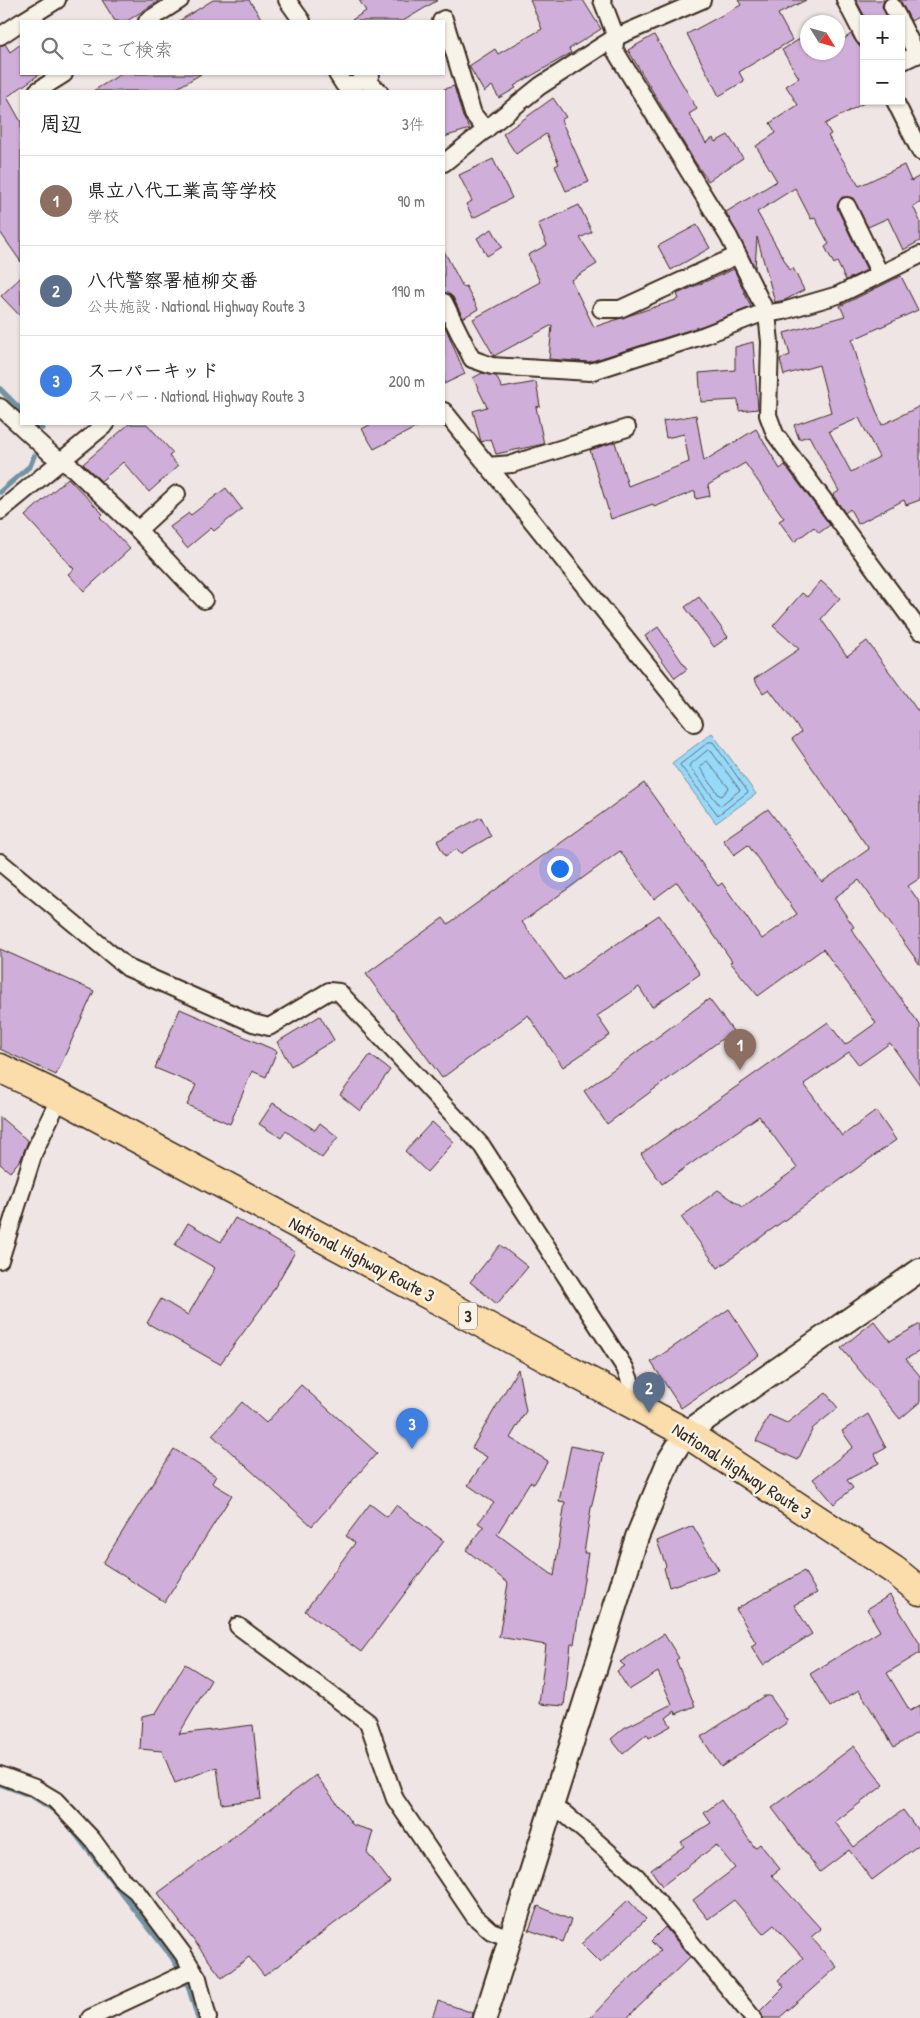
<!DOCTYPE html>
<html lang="ja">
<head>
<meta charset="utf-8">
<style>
  :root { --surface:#fff; --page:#f2f2f2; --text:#222; --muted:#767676; --line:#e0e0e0; --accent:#ea580c }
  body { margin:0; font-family:"Patrick Hand","Klee One",sans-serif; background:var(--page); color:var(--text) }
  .controls { position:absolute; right:15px; top:15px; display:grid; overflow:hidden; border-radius:0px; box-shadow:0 1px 4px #0004 }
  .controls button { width:45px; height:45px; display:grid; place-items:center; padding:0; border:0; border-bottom:1px solid var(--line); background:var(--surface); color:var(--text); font:25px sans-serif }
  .compass { position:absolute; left:800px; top:15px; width:45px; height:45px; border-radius:50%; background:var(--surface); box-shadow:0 1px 4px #0004; rotate:127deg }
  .you { position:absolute; left:559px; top:868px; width:18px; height:18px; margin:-12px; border:4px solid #fff; border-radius:50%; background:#1a73e8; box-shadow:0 0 0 8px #1a73e833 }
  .badge { display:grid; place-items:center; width:32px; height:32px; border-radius:50%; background:var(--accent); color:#fff; font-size:16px; font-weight:700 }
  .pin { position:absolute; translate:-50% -41px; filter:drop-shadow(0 1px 2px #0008) }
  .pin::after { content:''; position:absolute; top:26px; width:18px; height:15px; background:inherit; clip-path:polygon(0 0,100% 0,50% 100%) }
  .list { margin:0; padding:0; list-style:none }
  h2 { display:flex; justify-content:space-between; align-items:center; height:65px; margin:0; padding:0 20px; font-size:21px }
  h2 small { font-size:16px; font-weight:400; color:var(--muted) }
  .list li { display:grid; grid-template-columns:32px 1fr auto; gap:15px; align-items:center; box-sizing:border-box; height:90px; padding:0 20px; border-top:1px solid var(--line) }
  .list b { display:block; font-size:19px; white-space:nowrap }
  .list p { margin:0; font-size:16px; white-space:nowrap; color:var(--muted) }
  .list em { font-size:16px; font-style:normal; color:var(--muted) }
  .icon { flex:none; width:28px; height:28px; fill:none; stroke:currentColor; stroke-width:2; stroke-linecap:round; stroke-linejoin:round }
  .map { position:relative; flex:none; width:920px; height:2018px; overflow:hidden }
  .search { position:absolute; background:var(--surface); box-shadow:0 1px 4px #0004; left:20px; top:20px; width:425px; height:55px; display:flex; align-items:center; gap:12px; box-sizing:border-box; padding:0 18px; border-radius:0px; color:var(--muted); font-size:19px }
  .panel { position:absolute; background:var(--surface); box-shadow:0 1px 4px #0004; left:20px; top:90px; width:425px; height:335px; border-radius:0px }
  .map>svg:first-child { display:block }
  .water { fill:#97d9f9; stroke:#7293a1 }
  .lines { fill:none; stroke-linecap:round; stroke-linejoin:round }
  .shore { stroke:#607076; stroke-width:1 }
  .stream { stroke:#7293a1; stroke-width:5.5 }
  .building { fill:#cfaed9; stroke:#3b2a1e; fill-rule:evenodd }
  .street-casing { stroke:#3b2a1e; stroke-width:20 }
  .secondary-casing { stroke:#3b2a1e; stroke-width:26 }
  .highway-casing { stroke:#3b2a1e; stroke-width:31 }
  .street { stroke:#f7f3e8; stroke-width:16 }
  .secondary { stroke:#f7f3e8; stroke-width:22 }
  .highway { stroke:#faddab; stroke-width:28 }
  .labels { text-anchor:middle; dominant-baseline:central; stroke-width:5; stroke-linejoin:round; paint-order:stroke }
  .shield { fill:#f7f3e8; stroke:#73665b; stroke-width:1 }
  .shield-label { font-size:16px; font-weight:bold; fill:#3b2a1e }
  .street-label { font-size:18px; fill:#3b2a1e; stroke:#f7f3e8 }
</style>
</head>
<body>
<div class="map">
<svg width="920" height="2018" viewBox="0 0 920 2018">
  <rect width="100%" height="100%" fill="#efe5e5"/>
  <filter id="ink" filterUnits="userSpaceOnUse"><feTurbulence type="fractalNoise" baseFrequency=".02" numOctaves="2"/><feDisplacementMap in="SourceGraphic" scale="10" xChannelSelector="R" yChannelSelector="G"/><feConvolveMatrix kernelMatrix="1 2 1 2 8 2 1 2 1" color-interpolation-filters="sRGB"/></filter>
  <g filter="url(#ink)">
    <polygon class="water" points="712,733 756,794 716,823 672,763"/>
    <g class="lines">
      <g class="shore">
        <polygon points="709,742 713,742 748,792 718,815 680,765"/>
        <polygon points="708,750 711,751 740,790 720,806 689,766"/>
        <polygon points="707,761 729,788 722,796 719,795 700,768"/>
      </g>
      <g class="stream">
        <polyline points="0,389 21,410"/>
        <polyline points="37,424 42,428"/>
        <polyline points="0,492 30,466 34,456"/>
        <polyline points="0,1784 32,1796 57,1812"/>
        <polyline points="71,1828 172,1957 188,1985 198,2018"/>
      </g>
    </g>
    <g class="building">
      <polygon points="102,0 160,0 127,21 115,21"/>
      <polygon points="213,0 249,0 263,21 179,21"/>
      <polygon points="359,0 438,0 403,21 350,21 366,11"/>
      <polygon points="530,0 583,0 601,29 569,49 571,53 514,86 516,88 499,98 492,86 484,92 469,66 495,49 498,54 542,29"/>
      <polygon points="738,0 806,0 778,14 792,40 739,72 744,81 719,96 687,34 741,5"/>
      <polygon points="856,0 884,0 882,6 888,19 866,19"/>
      <polygon points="900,0 920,0 920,16 911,21"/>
      <polygon points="808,34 808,52 838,52 838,43 851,34 864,53 864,103 825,124 831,134 828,136 859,186 904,165 911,181 920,176 920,203 913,206 920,221 920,241 903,250 888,218 868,227 853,198 842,197 837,205 838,210 867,270 846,280 837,262 834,264 825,247 829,244 815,218 811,219 795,188 757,212 790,270 793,268 804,290 785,300 775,302 757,237 755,268 726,212 777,181 756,146 776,133 770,123 798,105 786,86 799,78 782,50"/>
      <polygon points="654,35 697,109 689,114 706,143 713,138 715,142 728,135 743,158 708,181 695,162 628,50"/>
      <polygon points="5,44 10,52 21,44 21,74 40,74 7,97 21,122 21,262 0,232 0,46"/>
      <polygon points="121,74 201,74 172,91 93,91"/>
      <polygon points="454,86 463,117 470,129 444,137 444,89"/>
      <polygon points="553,98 566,117 561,120 589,182 566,191 555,166 559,164 546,134 516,154 503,134"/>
      <polygon points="493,159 512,198 473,218 466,204 472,201 459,175"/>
      <polygon points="579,205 592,232 580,238 597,264 571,280 594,327 679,299 677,294 734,269 751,307 702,326 589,362 549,359 552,325 494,356 473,319 540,282 528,255 547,245 538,224"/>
      <polygon points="697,225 710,248 671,270 658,246"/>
      <polygon points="492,229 502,247 487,256 477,238"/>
      <polygon points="444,251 463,287 466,286 478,309 463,318 453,297 444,292"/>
      <path d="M901,276l17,34 -66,30 10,35 20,50 38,-19v94l-14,5 -2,-5 -46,24 -8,-15 -5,4 -12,-18 6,-4 -30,-55 -10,3 -5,-14 37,-13 -12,-47 -35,10 -4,-16 10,-4 -6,-22 61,-17 -5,-10zM859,418l20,39 -28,15 -22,-41z"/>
      <polygon points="21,277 21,317 1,296"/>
      <polygon points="444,324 465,374 444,384"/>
      <polygon points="753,342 758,409 739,411 738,400 701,402 699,373 735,370 735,347"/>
      <polygon points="482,373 496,376 502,388 536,382 540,406 536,407 544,444 496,454 491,439 481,442 473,411 487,407 473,378"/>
      <polygon points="696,415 704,461 756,429 780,469 785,465 830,525 819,533 814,527 794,542 779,521 784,518 745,463 708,485 710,496 696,499 695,491 654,507 653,504 611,519 590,450 615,442 628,486 689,462 684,434 666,438 663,421"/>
      <polygon points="129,424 147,424 173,453 169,456 178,466 149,492 123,462 101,481 83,464"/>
      <polygon points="371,424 423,424 374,449 362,429"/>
      <polygon points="68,478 103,514 100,517 130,549 84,591 68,574 74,569 25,516"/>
      <polygon points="226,488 242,509 214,531 211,528 187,548 170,527 189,513 191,515"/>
      <polygon points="821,581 840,598 821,619 847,656 867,641 920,714 920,878 908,886 920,903 920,965 859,880 834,898 854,927 851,929 920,1025 920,1085 890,1043 859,1065 849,1052 804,1084 842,1136 876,1111 896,1140 718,1268 681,1217 718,1190 743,1207 797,1168 759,1116 662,1184 641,1154 828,1022 845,1045 876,1023 823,949 758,996 730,962 732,961 677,882 654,899 620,851 522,922 564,980 659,915 700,974 652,1007 639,987 597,1016 610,1035 563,1067 528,1015 442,1078 366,974 443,918 448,924 644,783 718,886 722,883 762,939 797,914 748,845 734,855 723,840 768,809 822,882 869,849 792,739 801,732 769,689 763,693 754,679 799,649 773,626 802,593 807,597"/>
      <polygon points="699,597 728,637 714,647 685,607"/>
      <polygon points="658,627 687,669 675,678 645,636"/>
      <polygon points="481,817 491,836 460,854 457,849 445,856 437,841"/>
      <polygon points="0,949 94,991 56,1075 0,1049"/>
      <polygon points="709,999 733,1031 607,1124 584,1091"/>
      <polygon points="180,1009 277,1051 266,1077 252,1071 230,1124 187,1105 196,1085 155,1068"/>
      <polygon points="320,1016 334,1040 291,1066 277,1042"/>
      <polygon points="370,1055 390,1070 360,1111 340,1095"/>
      <polygon points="273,1103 315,1130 320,1123 338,1137 322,1158 286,1131 281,1138 259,1124"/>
      <polygon points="0,1117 28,1141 21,1159 10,1172 0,1164"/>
      <polygon points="432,1122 454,1142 427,1172 405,1151"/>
      <polygon points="235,1218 295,1252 268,1299 220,1364 147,1323 161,1299 188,1315 215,1268 175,1245 188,1223 221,1242"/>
      <polygon points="500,1245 528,1267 497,1304 470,1282"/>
      <polygon points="729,1309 759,1355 681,1408 651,1362"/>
      <polygon points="874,1321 890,1341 920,1324 920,1351 906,1359 920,1376 920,1402 900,1419 841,1348"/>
      <polygon points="518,1369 526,1411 510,1438 548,1461 534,1484 530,1482 497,1534 554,1576 565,1502 559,1501 571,1446 604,1453 591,1508 584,1553 588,1553 574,1644 571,1644 564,1706 539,1704 546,1645 499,1637 508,1583 466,1550 484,1527 478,1523 494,1503 468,1485 487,1457 472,1448"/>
      <polygon points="301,1385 377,1453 312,1526 212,1435 242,1402 266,1423"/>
      <polygon points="826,1393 838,1408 813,1428 798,1460 756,1441 769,1415 787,1423"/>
      <polygon points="868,1414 886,1448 875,1454 879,1463 847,1480 853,1488 834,1504 813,1479 853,1447 842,1431"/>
      <polygon points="174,1449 216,1476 212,1483 232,1495 165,1602 103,1563"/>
      <polygon points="370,1504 387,1517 396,1505 444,1541 361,1652 305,1611 355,1543 346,1536"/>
      <polygon points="693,1526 719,1570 669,1587 664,1568 666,1566 657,1541"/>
      <polygon points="804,1571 817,1593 794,1605 812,1634 763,1665 751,1646 756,1643 736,1609"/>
      <polygon points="890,1595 920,1644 920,1653 887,1673 910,1711 920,1705 920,1731 894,1747 859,1690 830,1707 810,1674 880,1631 867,1609"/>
      <polygon points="664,1634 679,1658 676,1660 695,1706 676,1714 675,1711 666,1718 671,1726 649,1738 647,1734 623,1754 611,1739 624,1728 672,1704 658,1672 629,1690 617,1671 625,1666 620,1662"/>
      <polygon points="185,1664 211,1680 179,1734 253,1725 261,1799 222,1804 217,1767 175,1783 162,1751 140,1749 142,1716 156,1713"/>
      <polygon points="764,1696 770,1696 788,1722 721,1767 701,1737"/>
      <polygon points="854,1746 884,1785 835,1822 854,1847 903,1810 920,1833 920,1844 872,1880 849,1850 820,1872 772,1808"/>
      <polygon points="316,1775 353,1825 373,1831 367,1852 390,1882 264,1976 249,1957 222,1978 158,1893"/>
      <polygon points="721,1800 755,1848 760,1844 780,1869 772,1875 821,1929 811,1937 837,1967 779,2018 763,2018 760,2011 784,1987 778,1980 803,1958 774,1925 763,1934 734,1900 708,1919 693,1900 735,1868 716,1845 662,1886 651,1870 684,1846 681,1842 711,1823 704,1813"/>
      <polygon points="628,1900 646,1919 600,1963 581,1944"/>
      <polygon points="538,1906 571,1920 563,1942 529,1930"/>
      <polygon points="665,1927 690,1957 627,2018 590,2018 618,1989 660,1951 651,1941"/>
      <polygon points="438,2001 473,2013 472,2018 432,2018"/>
    </g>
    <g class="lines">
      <defs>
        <g id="street">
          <polyline points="287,0 302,21"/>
          <polyline points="602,0 616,37 614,49 729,237 767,314 770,342 768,415 775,434 920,631"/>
          <polyline points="845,0 864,37"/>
          <polyline points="892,6 899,19"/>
          <polyline points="23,21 57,0"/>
          <polyline points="147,21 180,0"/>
          <polyline points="441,21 444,19 473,114 486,130"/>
          <polyline points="901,23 917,55"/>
          <polyline points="0,36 21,22"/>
          <polyline points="901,62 920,53"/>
          <polyline points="337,74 344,85 355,85 371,74"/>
          <polyline points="363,79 379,91"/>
          <polyline points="37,91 64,74"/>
          <polyline points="895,101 920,151"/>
          <polyline points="444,163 540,86 600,47 616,37 702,0"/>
          <polyline points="847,206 880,274"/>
          <polyline points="444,302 472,359 492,366 590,372 705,335 757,315 783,311 838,295 920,255"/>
          <polyline points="601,309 620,309 738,255"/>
          <polyline points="0,407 50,453 74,469 138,530 204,600"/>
          <polyline points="444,411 694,723"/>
          <polyline points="487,466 512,464 627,428"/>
          <polyline points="0,511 106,424"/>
          <polyline points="138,530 177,494"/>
          <polyline points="0,862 128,968 253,1023 269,1027 329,991 339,992 482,1146 625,1368 633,1388 631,1404"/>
          <polyline points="0,1260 34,1152 60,1097"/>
          <polyline points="238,1626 368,1722 395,1799 474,1916 491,1931 510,1938"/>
          <polyline points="0,1775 35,1788 55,1800 92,1839 121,1879 136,1891 183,1954 198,1978 208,2018"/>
          <polyline points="551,1808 565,1814 637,1877 753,2018"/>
          <polyline points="90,2018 193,1970"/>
        </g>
        <polyline id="secondary" points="485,2018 637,1537 669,1460 686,1433 920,1270"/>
        <polyline id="highway" points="0,1068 60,1097 686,1433 894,1570 920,1591"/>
      </defs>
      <use href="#street" class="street-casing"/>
      <use href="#secondary" class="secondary-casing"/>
      <use href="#highway" class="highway-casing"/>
      <use href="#street" class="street"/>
      <use href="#secondary" class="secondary"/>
      <use href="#highway" class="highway"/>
    </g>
  </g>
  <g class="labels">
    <rect class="shield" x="459" y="1302.5" width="18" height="27" rx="4"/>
    <g class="shield-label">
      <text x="468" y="1316">3</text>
    </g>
    <g class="street-label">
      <text transform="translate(362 1259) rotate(28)">National Highway Route 3</text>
      <text transform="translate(742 1471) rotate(33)">National Highway Route 3</text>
    </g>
  </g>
</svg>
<div class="controls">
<button>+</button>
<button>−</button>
</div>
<svg class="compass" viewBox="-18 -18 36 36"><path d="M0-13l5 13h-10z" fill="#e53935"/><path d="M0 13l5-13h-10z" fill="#767676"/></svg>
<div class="you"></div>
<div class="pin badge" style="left:740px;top:1070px;background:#8d6e63">1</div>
<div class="pin badge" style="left:649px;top:1413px;background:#5c6f8a">2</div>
<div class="pin badge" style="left:412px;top:1449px;background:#3f7fe0">3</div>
<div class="search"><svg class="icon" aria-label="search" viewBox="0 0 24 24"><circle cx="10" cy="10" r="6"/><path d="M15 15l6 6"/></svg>ここで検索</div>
<section class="panel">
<h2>周辺<small>3件</small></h2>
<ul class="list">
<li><span class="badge" style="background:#8d6e63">1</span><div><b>県立八代工業高等学校</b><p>学校</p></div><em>90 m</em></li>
<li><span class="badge" style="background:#5c6f8a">2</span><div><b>八代警察署植柳交番</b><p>公共施設 · National Highway Route 3</p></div><em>190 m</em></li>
<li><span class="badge" style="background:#3f7fe0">3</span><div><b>スーパーキッド</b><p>スーパー · National Highway Route 3</p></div><em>200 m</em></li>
</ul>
</section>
</div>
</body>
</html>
